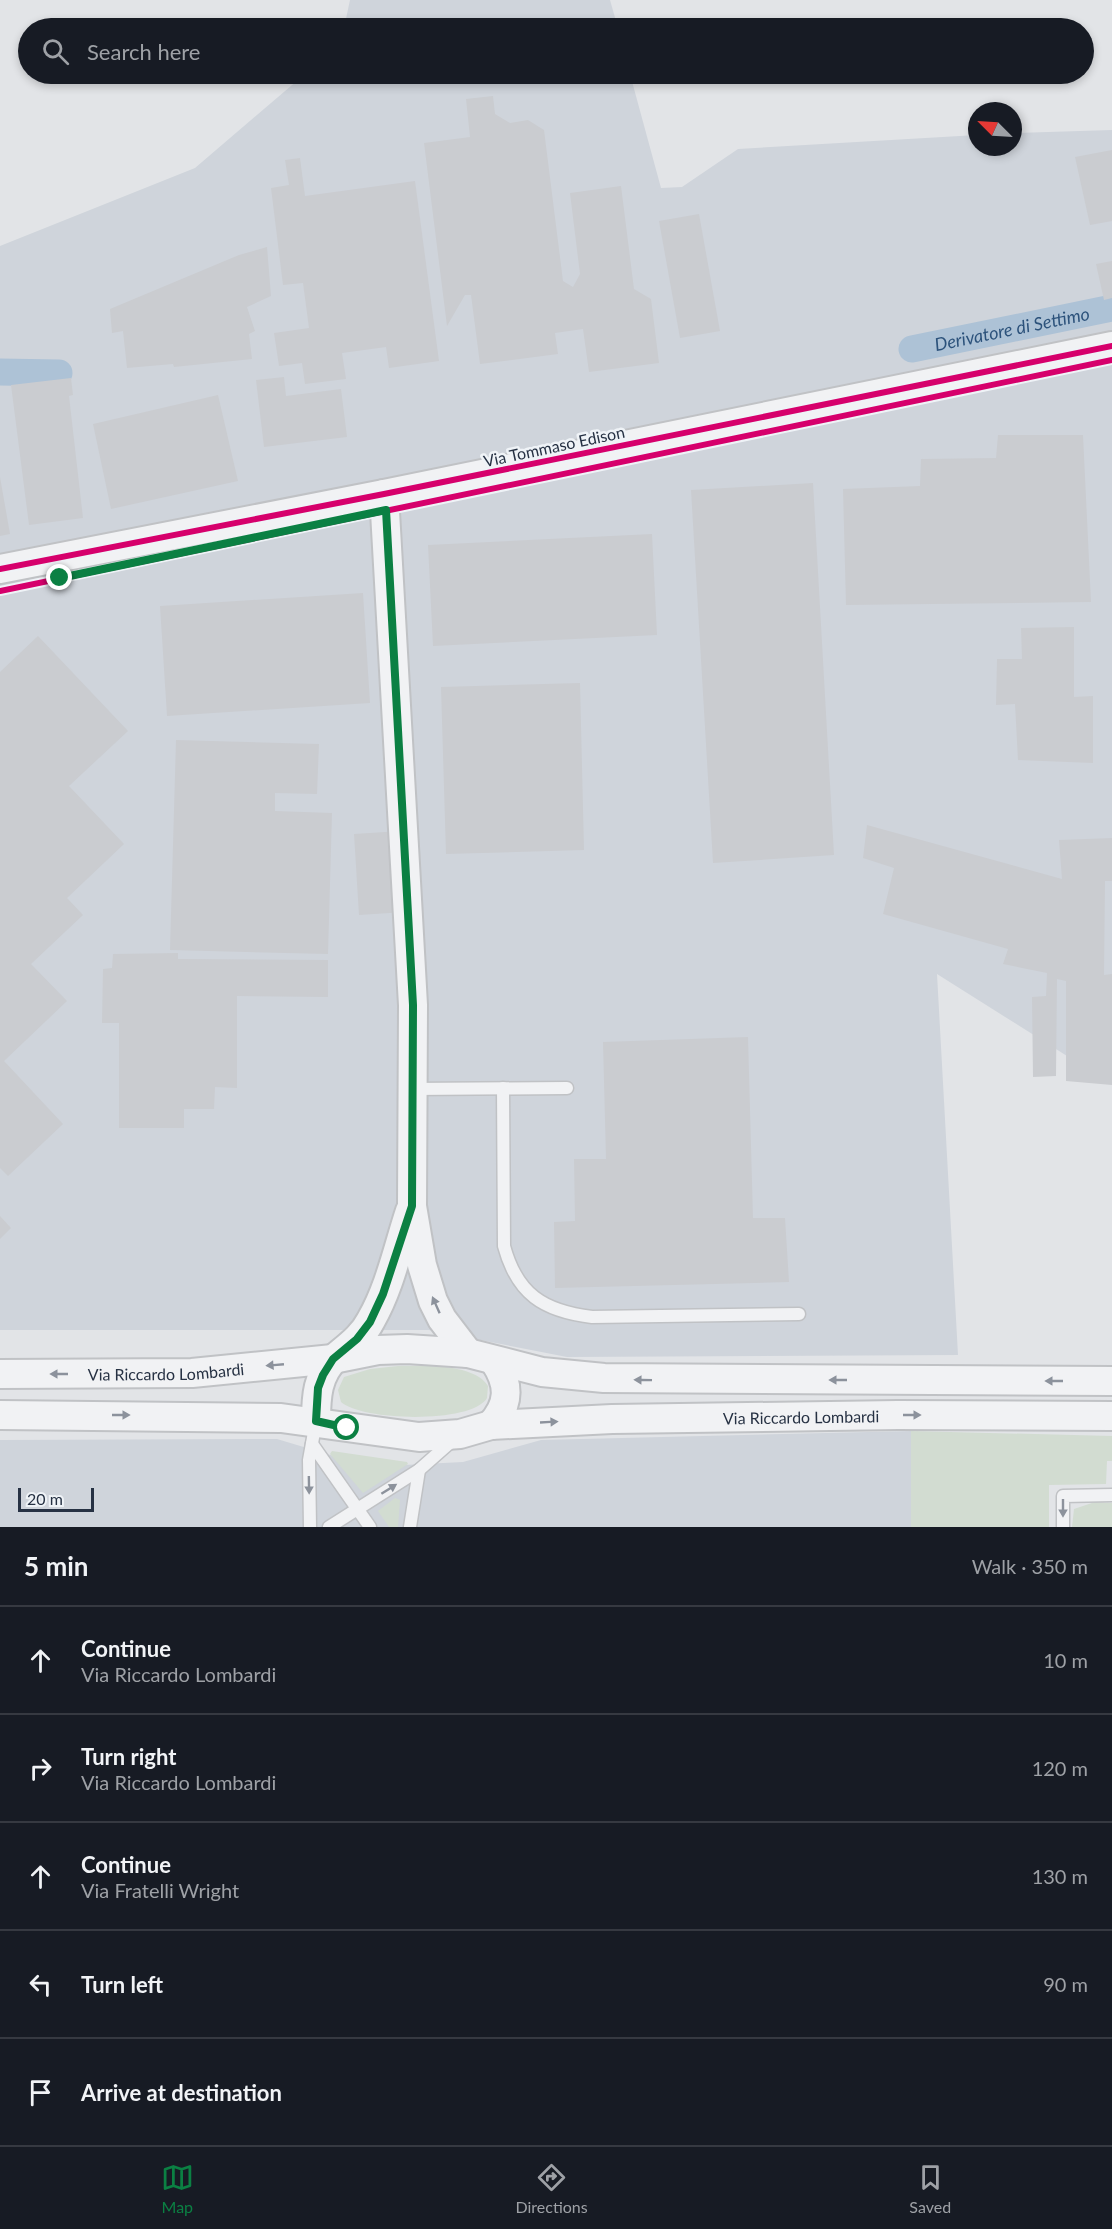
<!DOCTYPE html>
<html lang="en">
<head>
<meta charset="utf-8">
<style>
  :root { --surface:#171b24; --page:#20242c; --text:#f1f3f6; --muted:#9ea1a6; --line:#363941; --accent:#0b8043 }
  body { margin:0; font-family:Lato,sans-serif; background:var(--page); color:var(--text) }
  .compass { position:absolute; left:968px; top:102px; width:54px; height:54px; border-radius:50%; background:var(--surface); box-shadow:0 3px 9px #0003; rotate:294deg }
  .scale { position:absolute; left:18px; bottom:15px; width:76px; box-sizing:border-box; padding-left:6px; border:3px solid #263143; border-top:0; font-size:16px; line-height:21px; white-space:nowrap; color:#263143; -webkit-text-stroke:4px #eff3f7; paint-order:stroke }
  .stop { position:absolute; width:18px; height:18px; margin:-14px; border:4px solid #0b8043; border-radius:50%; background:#fff }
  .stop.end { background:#0b8043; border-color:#fff; box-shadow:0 2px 6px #0008 }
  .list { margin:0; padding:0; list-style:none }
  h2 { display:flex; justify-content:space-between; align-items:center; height:78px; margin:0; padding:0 24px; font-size:26px }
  h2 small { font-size:20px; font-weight:400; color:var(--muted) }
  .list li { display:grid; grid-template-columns:39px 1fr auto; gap:18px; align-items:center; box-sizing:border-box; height:108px; padding:0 24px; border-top:2px solid var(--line) }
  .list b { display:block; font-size:22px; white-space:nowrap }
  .list p { margin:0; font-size:20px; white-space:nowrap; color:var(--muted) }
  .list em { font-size:20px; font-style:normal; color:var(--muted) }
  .icon { flex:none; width:33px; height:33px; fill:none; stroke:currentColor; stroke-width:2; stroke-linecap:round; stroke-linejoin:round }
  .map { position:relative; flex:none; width:1112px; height:1527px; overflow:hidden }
  .search { position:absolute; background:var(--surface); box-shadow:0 3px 9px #0003; left:18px; right:18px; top:18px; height:66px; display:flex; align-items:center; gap:15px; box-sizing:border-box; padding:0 21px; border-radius:33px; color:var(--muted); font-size:22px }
  .sheet { height:618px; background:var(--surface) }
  nav { display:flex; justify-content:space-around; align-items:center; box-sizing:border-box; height:84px; border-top:2px solid var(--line); background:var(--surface); font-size:16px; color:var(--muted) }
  nav a { display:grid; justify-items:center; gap:3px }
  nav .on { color:var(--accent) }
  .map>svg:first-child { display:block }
  .built { fill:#cfd4db }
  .green { fill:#d2dcd1 }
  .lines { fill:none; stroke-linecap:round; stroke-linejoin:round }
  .canal { stroke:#adc2d6; stroke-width:27 }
  .building { fill:#caccd0 }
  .service-casing { stroke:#c0c2c5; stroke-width:15 }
  .tertiary-casing { stroke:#c0c2c5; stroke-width:32 }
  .service { stroke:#f1f2f4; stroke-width:12 }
  .tertiary { stroke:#f1f2f4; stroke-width:28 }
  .cycleway-casing { stroke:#eff3f7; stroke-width:10 }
  .cycleway { stroke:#d6006c; stroke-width:6 }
  .oneway { fill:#8c929c }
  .route { stroke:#0b8043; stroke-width:8 }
  .labels { text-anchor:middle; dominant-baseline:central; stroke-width:5; stroke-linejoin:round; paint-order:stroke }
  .street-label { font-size:16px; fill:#263143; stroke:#eff3f7 }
  .water-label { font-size:18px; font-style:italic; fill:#2c527b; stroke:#eff3f7 }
</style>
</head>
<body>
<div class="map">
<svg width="1112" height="1527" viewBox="0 0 1112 1527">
  <rect width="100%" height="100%" fill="#e2e4e7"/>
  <g class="built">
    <polygon points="350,0 610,0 618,28 344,28"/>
    <polygon points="305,74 630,74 661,188 682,187 738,149 977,135 977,147 1013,147 1013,133 1112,130 1112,1073 1086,1068 937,974 958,1355 567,1357 429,1330 0,1330 0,246 195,168"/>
    <polygon points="911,1431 911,1527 0,1527 0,1440 277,1439 337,1457 404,1465 463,1462 541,1440"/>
  </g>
  <g class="green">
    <path d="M398,1366c23,0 76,-3 90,20l-1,12c-15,26 -125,23 -146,4l-3,-12 6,-13 26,-8z"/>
    <polygon points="911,1431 1112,1436 1112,1461 1107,1461 1106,1484 1049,1485 1049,1527 911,1527"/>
    <polygon points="332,1451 407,1462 408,1464 363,1493 330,1454"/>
    <polygon points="395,1498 400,1500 398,1527 389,1527 378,1511"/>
    <polygon points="1095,1502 1112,1503 1112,1527 1072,1527 1074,1509"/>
  </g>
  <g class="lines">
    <g class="canal">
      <path id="s1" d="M912,349l200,-41"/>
      <polyline points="0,372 59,373"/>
    </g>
  </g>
  <g class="building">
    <polygon points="458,19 459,28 358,28 358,23"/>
    <polygon points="493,96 495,114 510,123 528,120 544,130 563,281 573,287 580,274 570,193 621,186 634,289 651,299 659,363 589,372 583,329 555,333 558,354 480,364 471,295 465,295 447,326 424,143 470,137 466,99"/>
    <polygon points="1112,150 1112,221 1090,225 1075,157"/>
    <polygon points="300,158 305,196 415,181 439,361 389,368 386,347 342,353 346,379 305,384 302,363 279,366 274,333 309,328 303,283 283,285 271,188 289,185 285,160"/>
    <polygon points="699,214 720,331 680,338 659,221"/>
    <polygon points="267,247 271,296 247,307 255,331 249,334 252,359 174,367 173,364 127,368 123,331 112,333 110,309 239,255"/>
    <polygon points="1112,261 1112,298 1104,300 1096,264"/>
    <polygon points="284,377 286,396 341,389 347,437 264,447 256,380"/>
    <polygon points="71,378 73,395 69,396 83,518 29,525 11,385"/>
    <polygon points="218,395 238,481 111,509 93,424"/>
    <polygon points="998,435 1083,435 1091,602 846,605 843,489 920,486 921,459 996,458"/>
    <polygon points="0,477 10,534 0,536"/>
    <polygon points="813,483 834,855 713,863 691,490"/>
    <polygon points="652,534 657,635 433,646 428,545"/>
    <polygon points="363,593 370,703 167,716 160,606"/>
    <polygon points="1074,627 1074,697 1093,696 1093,763 1018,760 1015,704 996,705 997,659 1022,659 1021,628"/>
    <polygon points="38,636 128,731 69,786 124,844 67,898 83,915 31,964 67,1001 4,1061 63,1124 8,1176 0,1168 0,672"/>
    <polygon points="580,683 584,850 446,854 441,687"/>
    <polygon points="176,740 319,744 317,794 275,793 275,811 332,813 328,954 170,950"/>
    <polygon points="867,825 1062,879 1059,840 1112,838 1112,881 1105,881 1104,975 1112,974 1112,1085 1066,1081 1066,981 1057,979 1056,1076 1033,1077 1032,997 1046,996 1047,973 1003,964 1008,949 883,914 894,868 863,858"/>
    <polygon points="401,831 405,912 359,915 354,834"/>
    <polygon points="178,953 178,959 328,960 328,997 237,996 237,1088 215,1087 214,1109 184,1109 184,1128 119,1128 119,1023 102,1023 103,969 112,968 113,954"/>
    <polygon points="748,1037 753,1218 785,1218 789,1282 555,1288 554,1222 575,1221 574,1159 606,1159 603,1042"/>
    <polygon points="0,1216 11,1228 0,1239"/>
  </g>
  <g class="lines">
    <defs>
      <g id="service">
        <path d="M503,1088l1,158c13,48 39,65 88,71l207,-3"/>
        <polyline points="412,1089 567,1088"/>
        <polyline points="312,1444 370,1527"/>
        <polyline points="310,1527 309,1460 316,1421"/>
        <polyline points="329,1527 419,1470 453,1440"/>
        <polyline points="410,1527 419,1470"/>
        <polyline points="1063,1527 1063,1496 1112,1495"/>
      </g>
      <g id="tertiary">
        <polyline points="384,494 413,1005 412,1206 422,1265 433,1301 442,1319 468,1353"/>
        <polyline points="0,569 384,494 1112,346"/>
        <path id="s2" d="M0,1374l192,-1 141,-14 45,-9 29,-1 61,4 74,19 62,6 508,3"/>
        <path id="s3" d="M0,1415l281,3 138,19 41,-3 31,-9 121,-6 286,-4 214,1"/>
        <path d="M316,1421c0,-23 1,-47 20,-64 13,-11 27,-21 35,-37 19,-33 27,-73 39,-109"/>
        <path d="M491,1425c19,-21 19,-40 4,-63"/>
      </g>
    </defs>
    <use href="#service" class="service-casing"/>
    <use href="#tertiary" class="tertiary-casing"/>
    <use href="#service" class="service"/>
    <use href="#tertiary" class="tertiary"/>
    <defs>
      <g id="cycleway">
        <polyline points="0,569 384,494 1112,346"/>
        <polyline points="0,591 1112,360"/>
      </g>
    </defs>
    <use href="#cycleway" class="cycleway-casing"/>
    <use href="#cycleway" class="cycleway"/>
  </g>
  <defs><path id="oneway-solid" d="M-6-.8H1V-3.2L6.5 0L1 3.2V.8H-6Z" transform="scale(1.5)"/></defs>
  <g class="oneway">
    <use href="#oneway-solid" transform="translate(436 1305) rotate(-114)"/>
    <use href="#oneway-solid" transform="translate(275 1365) rotate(175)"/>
    <use href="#oneway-solid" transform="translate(59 1374) rotate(180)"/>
    <use href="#oneway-solid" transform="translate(643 1380) rotate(-179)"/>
    <use href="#oneway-solid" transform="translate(838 1380) rotate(-180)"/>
    <use href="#oneway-solid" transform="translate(1054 1381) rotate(-180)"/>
    <use href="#oneway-solid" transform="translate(121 1415)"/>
    <use href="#oneway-solid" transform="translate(912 1415)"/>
    <use href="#oneway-solid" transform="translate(549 1422) rotate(-3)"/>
    <use href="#oneway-solid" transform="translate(309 1485) rotate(89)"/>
    <use href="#oneway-solid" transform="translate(389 1489) rotate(-32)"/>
    <use href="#oneway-solid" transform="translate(1063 1508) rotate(90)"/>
  </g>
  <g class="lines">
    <polyline class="route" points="60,578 386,510 413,1005 412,1206 383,1294 370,1322 357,1339 333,1359 323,1375 318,1388 316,1421 347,1428"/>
  </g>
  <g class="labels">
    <g class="street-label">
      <text transform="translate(554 446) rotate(-12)">Via Tommaso Edison</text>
      <text stroke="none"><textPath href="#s2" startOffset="166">Via Riccardo Lombardi</textPath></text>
      <text stroke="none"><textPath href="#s3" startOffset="804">Via Riccardo Lombardi</textPath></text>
    </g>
    <g class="water-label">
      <text stroke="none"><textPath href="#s1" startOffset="102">Derivatore di Settimo</textPath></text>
    </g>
  </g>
</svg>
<svg class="compass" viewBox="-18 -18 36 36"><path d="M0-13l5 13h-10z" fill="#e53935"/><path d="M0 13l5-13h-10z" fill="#9ea1a6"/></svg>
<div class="scale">20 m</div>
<div class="stop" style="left:347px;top:1428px"></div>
<div class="stop end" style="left:60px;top:578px"></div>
<div class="search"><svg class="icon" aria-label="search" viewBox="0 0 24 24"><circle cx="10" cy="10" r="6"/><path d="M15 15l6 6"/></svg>Search here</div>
</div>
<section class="sheet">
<h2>5 min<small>Walk · 350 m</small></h2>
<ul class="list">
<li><svg class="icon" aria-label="ahead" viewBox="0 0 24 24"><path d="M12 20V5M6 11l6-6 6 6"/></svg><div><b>Continue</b><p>Via Riccardo Lombardi</p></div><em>10 m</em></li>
<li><svg class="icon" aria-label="right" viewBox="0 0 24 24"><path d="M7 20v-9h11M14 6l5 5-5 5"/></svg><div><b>Turn right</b><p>Via Riccardo Lombardi</p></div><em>120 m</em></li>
<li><svg class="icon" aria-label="ahead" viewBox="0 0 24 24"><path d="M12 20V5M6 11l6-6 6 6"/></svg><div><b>Continue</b><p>Via Fratelli Wright</p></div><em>130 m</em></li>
<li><svg class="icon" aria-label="left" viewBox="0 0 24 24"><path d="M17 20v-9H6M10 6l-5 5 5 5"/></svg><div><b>Turn left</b></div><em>90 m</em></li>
<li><svg class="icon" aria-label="arrive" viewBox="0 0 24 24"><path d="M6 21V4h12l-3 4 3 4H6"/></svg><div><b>Arrive at destination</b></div></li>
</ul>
</section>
<nav>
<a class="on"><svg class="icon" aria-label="map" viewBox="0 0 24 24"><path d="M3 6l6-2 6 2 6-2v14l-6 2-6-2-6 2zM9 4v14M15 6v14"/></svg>Map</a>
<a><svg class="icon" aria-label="directions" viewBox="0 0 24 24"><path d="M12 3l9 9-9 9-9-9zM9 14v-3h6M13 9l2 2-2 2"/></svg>Directions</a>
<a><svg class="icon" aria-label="saved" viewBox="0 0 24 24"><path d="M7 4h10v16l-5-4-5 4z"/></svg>Saved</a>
</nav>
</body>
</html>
